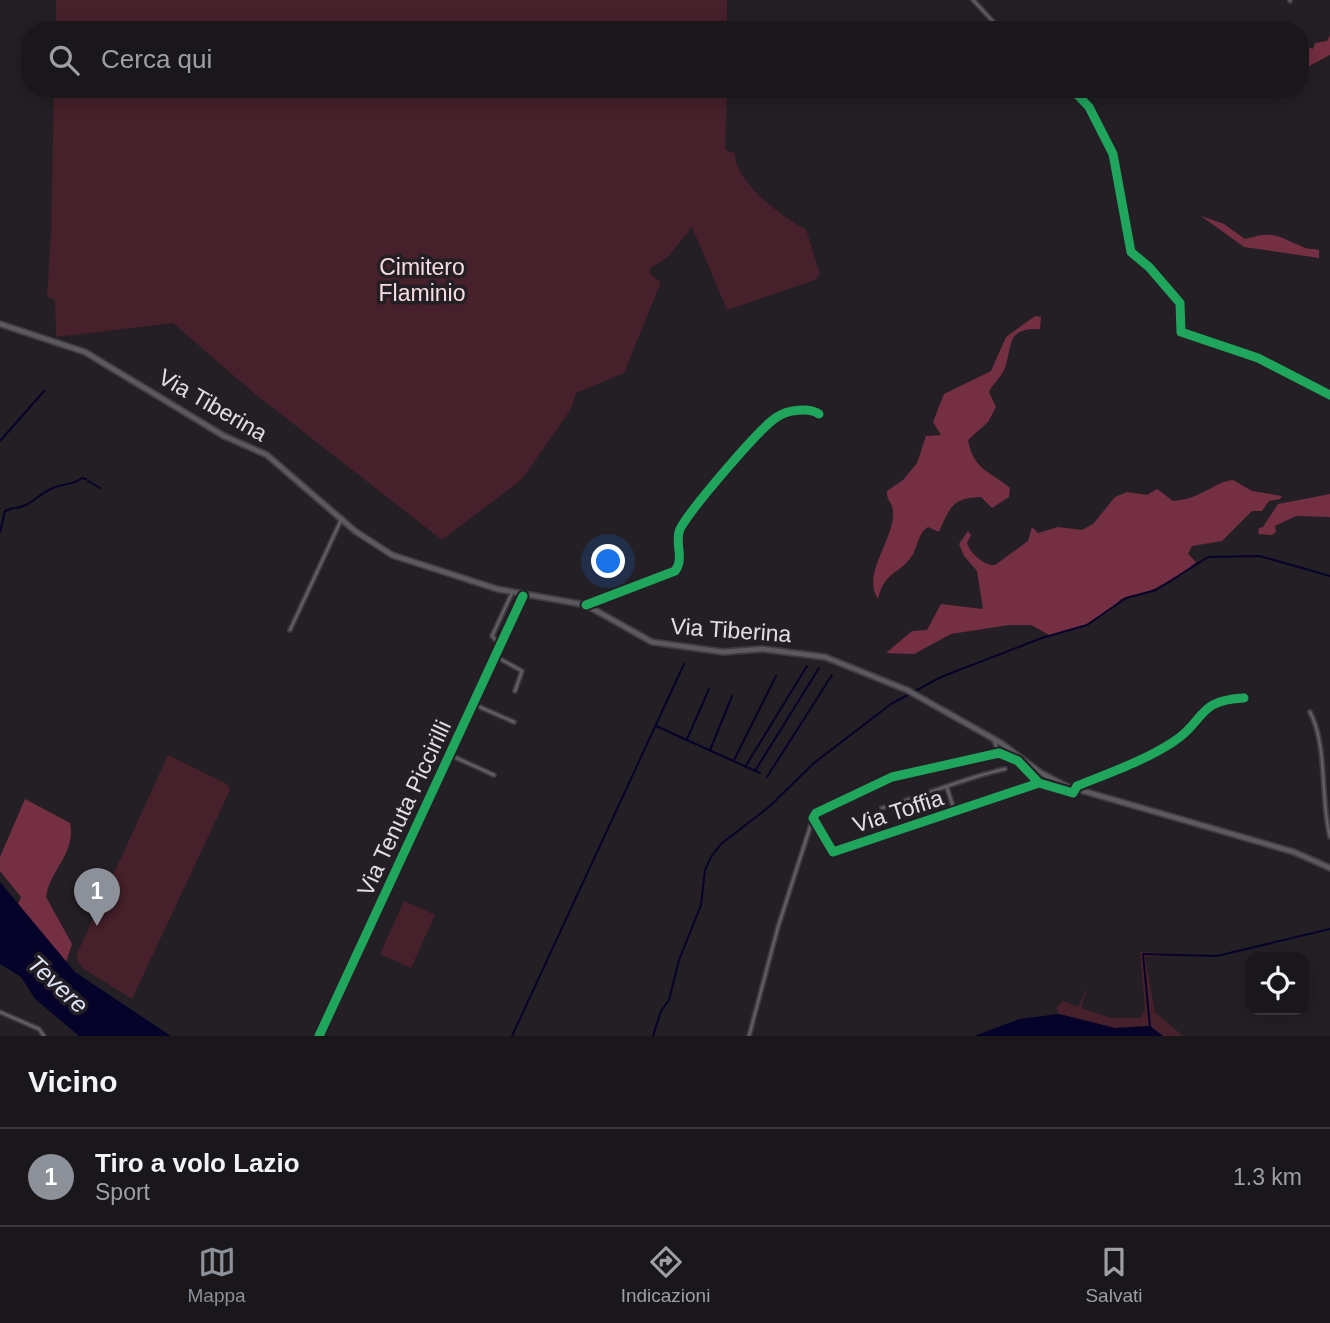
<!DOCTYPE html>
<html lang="it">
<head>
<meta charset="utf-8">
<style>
  :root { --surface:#1a171b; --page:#272428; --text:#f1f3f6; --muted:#9f9fa3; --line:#38363a; --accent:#8c9099 }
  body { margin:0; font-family:Helvetica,sans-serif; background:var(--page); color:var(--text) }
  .controls { position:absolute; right:21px; bottom:21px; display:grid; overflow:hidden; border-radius:14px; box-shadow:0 4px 18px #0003 }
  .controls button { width:63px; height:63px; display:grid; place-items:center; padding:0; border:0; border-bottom:2px solid var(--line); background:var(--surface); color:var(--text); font:35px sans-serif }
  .you { position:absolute; left:609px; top:562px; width:24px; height:24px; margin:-18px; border:5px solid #fff; border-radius:50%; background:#1a73e8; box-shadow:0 0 0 10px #1a73e833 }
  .badge { display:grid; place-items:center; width:46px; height:46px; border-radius:50%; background:var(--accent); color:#fff; font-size:23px; font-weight:700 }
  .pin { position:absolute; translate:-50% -58px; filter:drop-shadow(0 2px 4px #0008) }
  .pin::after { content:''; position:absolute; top:37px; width:24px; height:21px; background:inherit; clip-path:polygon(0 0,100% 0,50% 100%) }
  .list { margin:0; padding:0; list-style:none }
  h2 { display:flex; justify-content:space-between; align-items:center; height:91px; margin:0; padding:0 28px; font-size:30px }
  h2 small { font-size:23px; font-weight:400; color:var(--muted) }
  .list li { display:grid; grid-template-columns:46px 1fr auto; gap:21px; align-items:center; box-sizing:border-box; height:98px; padding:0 28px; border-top:2px solid var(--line) }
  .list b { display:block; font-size:26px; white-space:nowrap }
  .list p { margin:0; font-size:23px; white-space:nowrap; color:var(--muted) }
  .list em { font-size:23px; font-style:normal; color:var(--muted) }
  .icon { flex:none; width:38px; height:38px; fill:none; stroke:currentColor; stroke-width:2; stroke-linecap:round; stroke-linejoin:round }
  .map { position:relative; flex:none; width:1330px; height:1036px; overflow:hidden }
  .search { position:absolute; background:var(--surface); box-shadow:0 4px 18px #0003; left:21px; right:21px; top:21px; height:77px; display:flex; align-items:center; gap:18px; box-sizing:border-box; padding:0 24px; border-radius:28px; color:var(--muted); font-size:26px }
  .sheet { height:189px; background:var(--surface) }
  nav { display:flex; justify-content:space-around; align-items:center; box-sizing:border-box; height:98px; border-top:2px solid var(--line); background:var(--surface); font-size:19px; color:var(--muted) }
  nav a { display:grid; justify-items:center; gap:4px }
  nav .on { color:var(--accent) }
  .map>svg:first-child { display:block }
  .green { fill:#46202a }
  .forest { fill:#752f43 }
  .water { fill:#06032b }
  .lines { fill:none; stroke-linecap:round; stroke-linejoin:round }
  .stream { stroke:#06032b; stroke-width:2 }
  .minor-casing { stroke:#3f3b40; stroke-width:6 }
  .secondary-casing { stroke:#3f3b40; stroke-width:8 }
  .minor { stroke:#605e61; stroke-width:2.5 }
  .secondary { stroke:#5c5860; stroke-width:4.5 }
  .cycleway-casing { stroke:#241e25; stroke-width:13 }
  .cycleway { stroke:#20a55d; stroke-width:9 }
  .labels { text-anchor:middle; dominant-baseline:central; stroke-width:7; stroke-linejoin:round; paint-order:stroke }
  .park-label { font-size:23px; fill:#f5dce0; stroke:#241e25 }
  .street-label { font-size:23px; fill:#e1dde2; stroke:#241e25 }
  .water-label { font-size:24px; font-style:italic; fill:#dce3f7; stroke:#241e25 }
</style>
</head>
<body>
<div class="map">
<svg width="1330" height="1036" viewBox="0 0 1330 1036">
  <rect width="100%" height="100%" fill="#231f24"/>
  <g class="green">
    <rect x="56" y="0" width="671" height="30"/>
    <path d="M54,89h673l-2,61 10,3c-1,28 47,65 71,76l14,45 -5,6 -88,30 -35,-83 -25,31 -17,10v6l11,8 -37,91 -48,20 -5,16 -49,70 -80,61 -187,-146 -82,-71 -117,14 -1,-37 -8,-3 4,-65z"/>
    <polygon points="168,755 227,784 230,790 132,999 82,968 76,956"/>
    <polygon points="404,901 435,915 411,968 380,954"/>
    <polygon points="1140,952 1183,954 1145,957 1155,1012 1183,1036 1163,1036 1150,1026 1115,1028 1059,1014 1056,1008 1063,1001 1078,1007 1088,985 1081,1008 1111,1018 1141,1018 1145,1010"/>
  </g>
  <g class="forest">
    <polygon points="1330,35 1330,55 1300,71 1302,49 1306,46 1313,49 1315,43 1327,41"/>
    <path d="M1201,216l23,8 21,15c29,-9 32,-3 58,8 5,3 10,1 16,3v8l-75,-11z"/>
    <path d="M1035,316l6,1 -1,12c-34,-1 -27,14 -35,39 -4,10 -12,15 -16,24l7,15 -8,15 -20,18c6,31 21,30 42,48l-1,9 -17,11 -11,-11c-29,1 -31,10 -42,35l-11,-5c-10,6 -10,19 -16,29 -14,20 -26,13 -34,43 -17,-25 17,-60 15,-87 0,-9 -7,-12 -6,-21l16,-11 14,-17 9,-27 15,-1 -8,-13 11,-28 47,-23 15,-34z"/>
    <path d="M1233,480l19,11 30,5 -2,3 -11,2 -7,10h-10l-30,30 -30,5 -4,8 8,8 -14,12 -32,17 -29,8 -12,12 -29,17 -29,8 -20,-11h-22l-58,9 -37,20 -28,-1 26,-22 15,-1 14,-26 42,5 -6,-38 -13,-15 -5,-12 9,-13 3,4 -4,8c3,10 17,23 28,22l33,-24 4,-14 6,6 20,-6 24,3 11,-6 22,-27 12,-5 20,3 10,-6 16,12c26,-1 43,-20 60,-21z"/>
    <polygon points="1330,494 1330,517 1296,516 1275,526 1276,532 1272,535 1258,534 1259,528 1263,527 1278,504"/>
    <path d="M25,799l45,24c6,31 -20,46 -24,74l26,47 -6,18 -49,-56 4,-9 -21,-26v-14z"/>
  </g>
  <g class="water">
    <polygon points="0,882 75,972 171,1036 79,1036 35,999 21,977 0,964"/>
    <polygon points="1059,1014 1115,1028 1150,1026 1163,1036 974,1036 1019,1019"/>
  </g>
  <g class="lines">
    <g class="stream">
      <polyline points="0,441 44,391"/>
      <polyline points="88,481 100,488"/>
      <path d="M16,508c15,-2 21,-13 35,-19 12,-6 20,-3 31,-11l4,1"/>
      <polyline points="0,532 5,511 14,508"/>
      <polyline points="656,726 760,773"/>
      <polyline points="687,739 709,689"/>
      <polyline points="710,750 732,696"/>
      <polyline points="734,760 776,676"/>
      <polyline points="745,767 807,666"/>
      <polyline points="755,771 819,668"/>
      <polyline points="767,777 832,675"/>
      <polyline points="1150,1027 1143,954 1217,956 1330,929"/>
      <polyline points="512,1036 684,664"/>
      <polyline points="653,1036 661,1011 669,1000 679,960 701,905 705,870 711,857 721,844 770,806 814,763 891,704 941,677 1042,638 1087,625 1126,598 1156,590 1208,557 1260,556 1330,576"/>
    </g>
    <defs>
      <g id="minor">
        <polyline points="973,0 1001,30"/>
        <polyline points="1290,0 1290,1"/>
        <polyline points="1072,89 1089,107 1113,154 1131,252 1149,267 1180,303 1181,332 1258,358 1330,395"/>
        <path d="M586,605l89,-34c10,-12 -1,-29 5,-42 10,-19 80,-102 97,-112 10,-7 32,-10 42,-3"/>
        <polyline points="290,630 342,518"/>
        <polyline points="500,645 492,636 512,593"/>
        <polyline points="495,656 522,671 515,691"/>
        <polyline points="473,704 514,722"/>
        <path d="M1310,712c18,34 10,87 20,125"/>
        <polyline points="994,741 997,748 995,753"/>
        <polyline points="450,755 494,775"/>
        <path d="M1039,783l-206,69 -20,-34 3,-5 76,-36 107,-24 19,8 21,22 34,10 4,-7c32,-13 67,-25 96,-44 32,-20 23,-42 71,-44"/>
        <polyline points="947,788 955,812"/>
        <path d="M882,808c42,-12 81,-30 123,-39"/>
        <polyline points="0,1012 39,1029 44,1036"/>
        <polyline points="319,1036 523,596"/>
        <polyline points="749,1036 778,927 813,818"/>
      </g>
      <polyline id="secondary" points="0,324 85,352 224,436 267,455 355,531 392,555 497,589 586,605 652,642 723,652 762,649 825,657 907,690 1001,743 1041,773 1066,786 1294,852 1330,868"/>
    </defs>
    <use href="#minor" class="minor-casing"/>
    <use href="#secondary" class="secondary-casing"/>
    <use href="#minor" class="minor"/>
    <use href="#secondary" class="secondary"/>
    <defs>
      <g id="cycleway">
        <polyline points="1072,89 1089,107 1113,154 1131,252 1149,267 1180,303 1181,332 1258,358 1330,395"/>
        <path d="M586,605l89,-34c10,-12 -1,-29 5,-42 10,-19 80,-102 97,-112 10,-7 32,-10 42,-3"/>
        <path d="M1039,783l-206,69 -20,-34 3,-5 76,-36 107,-24 19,8 21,22 34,10 4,-7c32,-13 67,-25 96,-44 32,-20 23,-42 71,-44"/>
        <polyline points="319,1036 523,596"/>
      </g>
    </defs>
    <use href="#cycleway" class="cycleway-casing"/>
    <use href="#cycleway" class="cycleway"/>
  </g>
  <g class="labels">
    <g class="park-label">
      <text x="422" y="267">Cimitero<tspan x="422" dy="26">Flaminio</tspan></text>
    </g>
    <g class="street-label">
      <text transform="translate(213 405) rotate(30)">Via Tiberina</text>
      <text transform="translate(731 630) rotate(4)">Via Tiberina</text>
      <text transform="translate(404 808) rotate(-65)">Via Tenuta Piccirilli</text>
      <text transform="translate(898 811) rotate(-18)">Via Toffia</text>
    </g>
    <g class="water-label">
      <text transform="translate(58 984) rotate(43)">Tevere</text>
    </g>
  </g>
</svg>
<div class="controls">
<button><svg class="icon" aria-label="locate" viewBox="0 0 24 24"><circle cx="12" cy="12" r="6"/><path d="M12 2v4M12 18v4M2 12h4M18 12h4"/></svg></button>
</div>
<div class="you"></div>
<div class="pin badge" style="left:97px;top:926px">1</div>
<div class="search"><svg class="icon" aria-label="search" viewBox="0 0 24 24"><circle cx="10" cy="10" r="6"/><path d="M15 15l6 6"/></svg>Cerca qui</div>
</div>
<section class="sheet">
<h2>Vicino<small></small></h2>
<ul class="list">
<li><span class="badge">1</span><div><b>Tiro a volo Lazio</b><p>Sport</p></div><em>1.3 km</em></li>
</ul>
</section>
<nav>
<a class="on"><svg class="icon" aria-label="map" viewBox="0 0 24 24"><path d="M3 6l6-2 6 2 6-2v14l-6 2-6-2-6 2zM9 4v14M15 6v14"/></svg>Mappa</a>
<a><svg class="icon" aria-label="directions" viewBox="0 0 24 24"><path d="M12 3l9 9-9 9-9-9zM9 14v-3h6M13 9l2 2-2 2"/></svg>Indicazioni</a>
<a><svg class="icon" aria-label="saved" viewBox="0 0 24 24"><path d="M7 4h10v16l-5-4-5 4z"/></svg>Salvati</a>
</nav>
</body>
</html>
